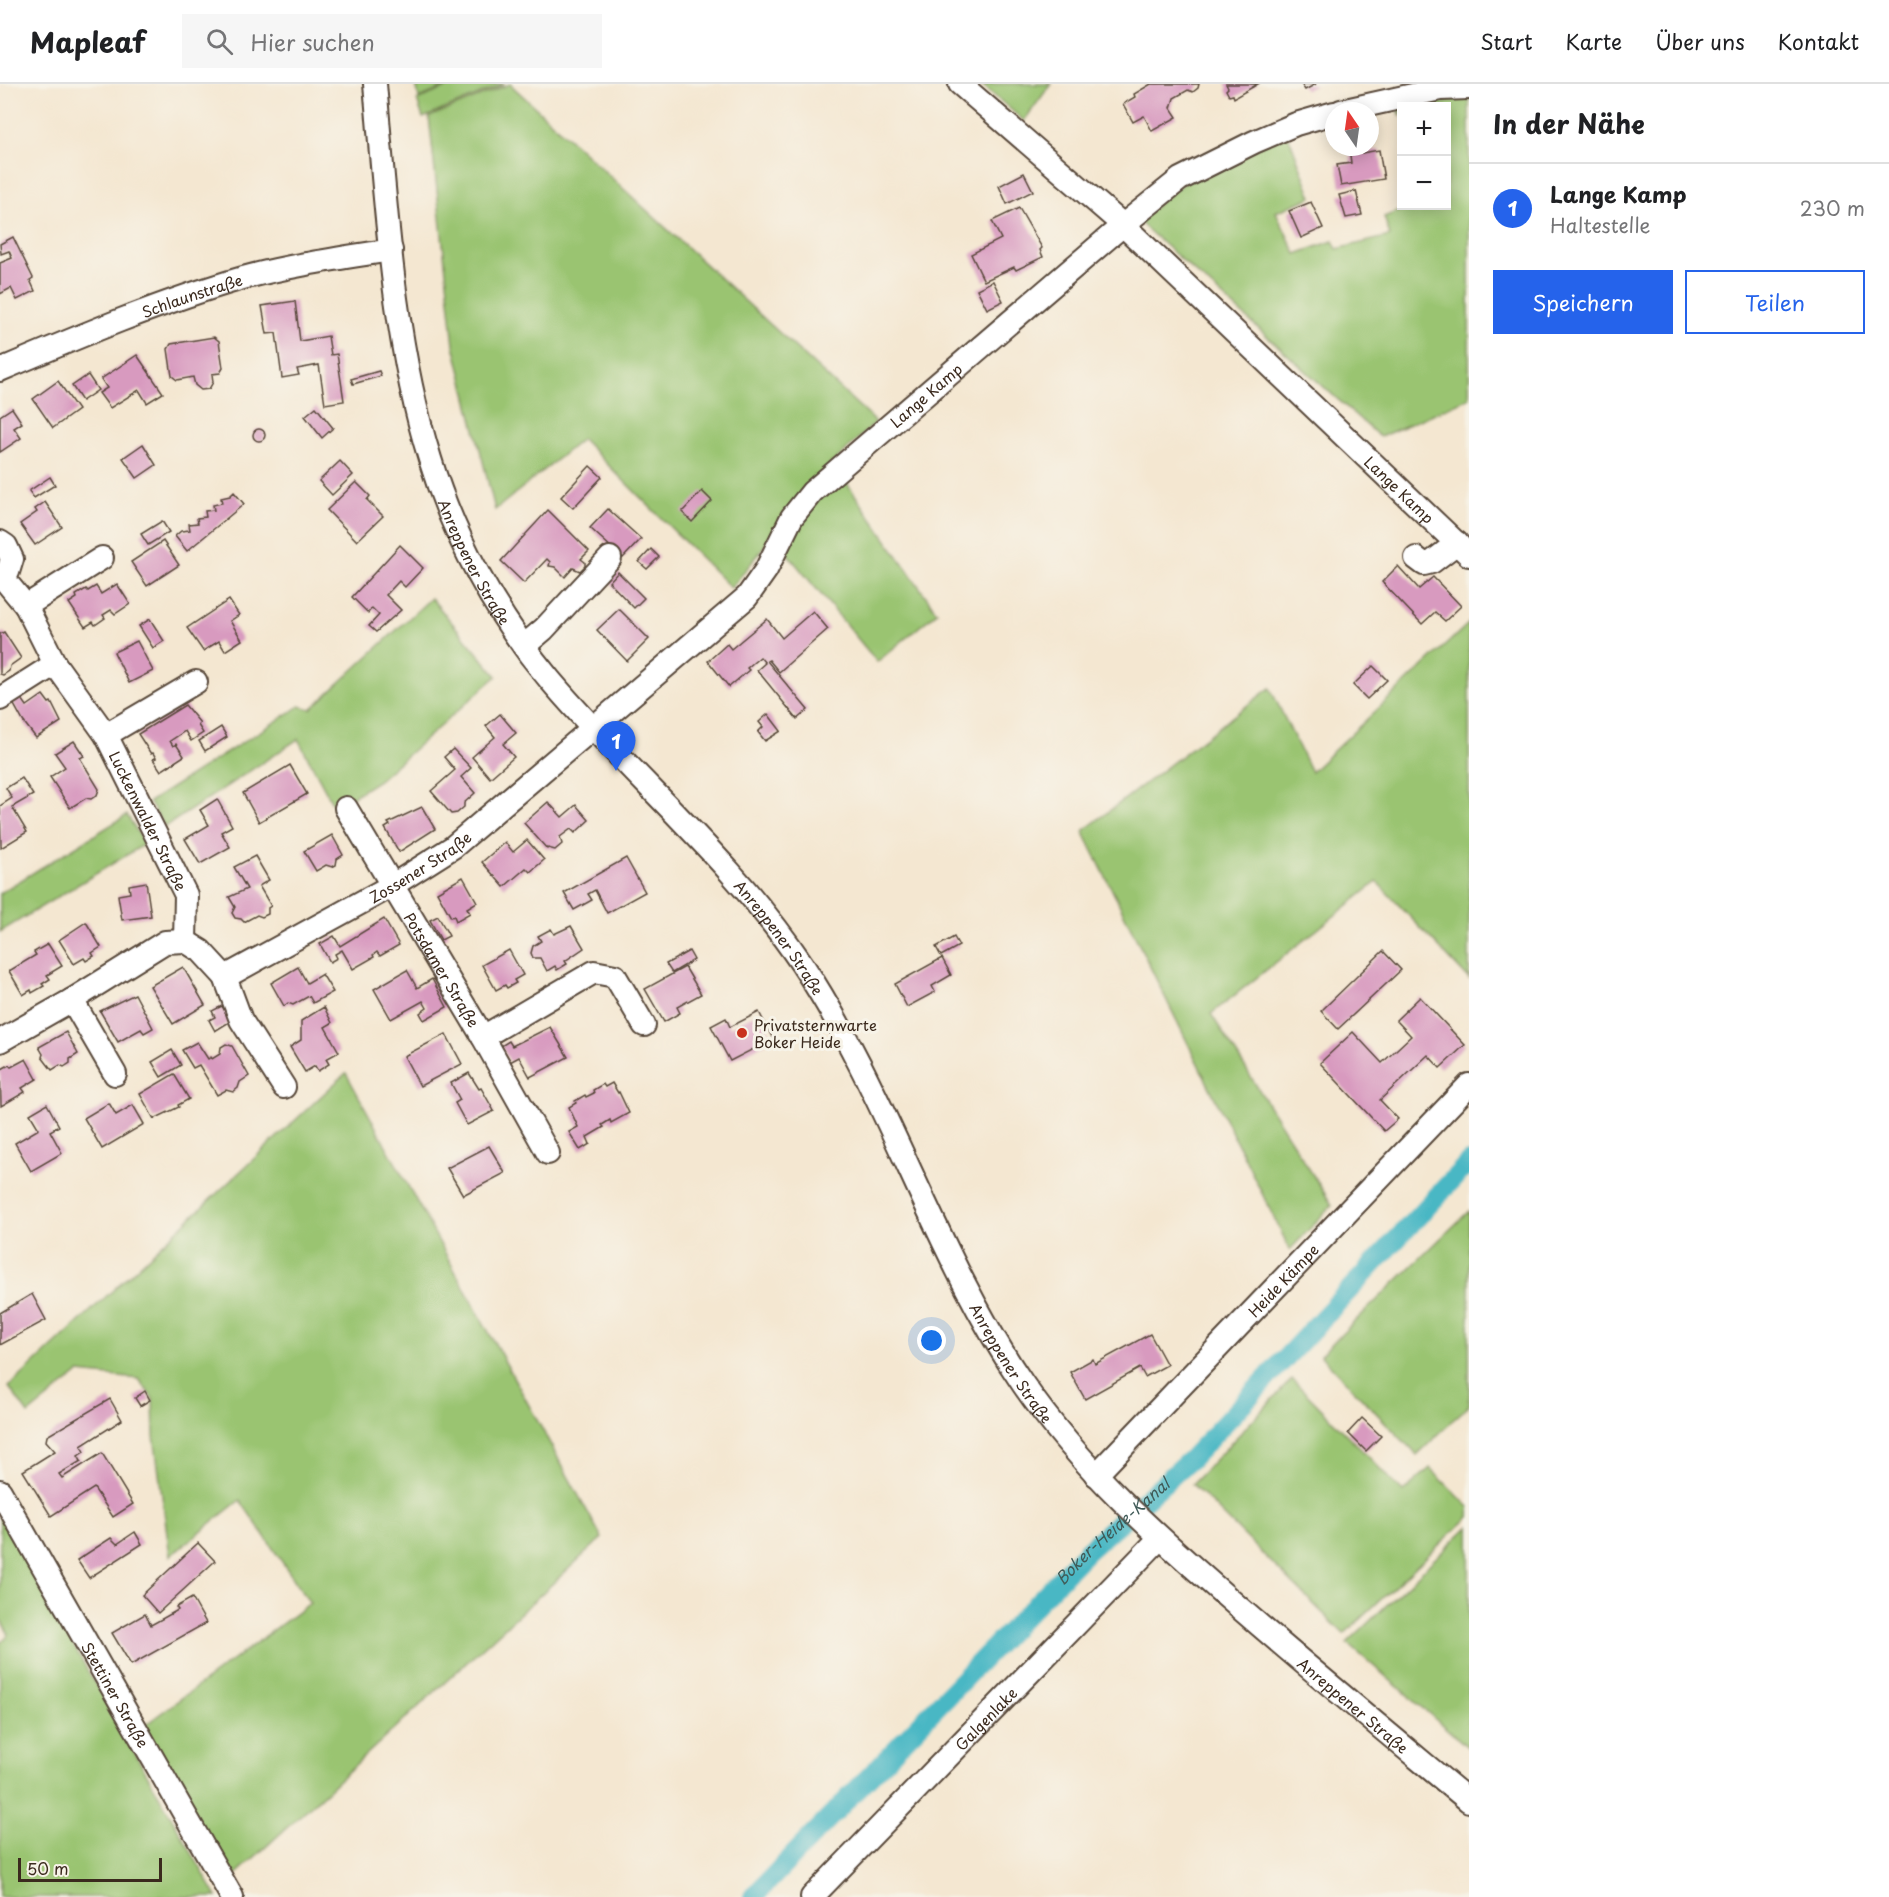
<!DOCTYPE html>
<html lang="de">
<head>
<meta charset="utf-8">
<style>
  :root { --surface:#fff; --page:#f6f6f6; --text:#202124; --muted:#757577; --line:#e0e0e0; --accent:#2563eb }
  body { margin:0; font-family:"Playpen Sans",sans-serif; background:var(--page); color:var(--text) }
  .controls { position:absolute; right:18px; top:18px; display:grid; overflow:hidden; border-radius:0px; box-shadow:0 3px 15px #0003 }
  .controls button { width:54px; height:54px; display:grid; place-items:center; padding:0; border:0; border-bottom:2px solid var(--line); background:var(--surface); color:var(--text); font:30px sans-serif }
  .compass { position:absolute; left:1325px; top:18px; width:54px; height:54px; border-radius:50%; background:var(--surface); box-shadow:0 3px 15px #0003; rotate:347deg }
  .scale { position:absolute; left:18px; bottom:15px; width:144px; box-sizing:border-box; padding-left:6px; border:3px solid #3b2a1e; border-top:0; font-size:16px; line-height:21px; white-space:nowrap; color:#3b2a1e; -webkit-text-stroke:4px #f7f3e8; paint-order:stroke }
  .you { position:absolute; left:932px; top:1257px; width:21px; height:21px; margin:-15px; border:4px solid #fff; border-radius:50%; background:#1a73e8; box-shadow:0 0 0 9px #1a73e833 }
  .badge { display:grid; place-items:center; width:39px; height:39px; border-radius:50%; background:var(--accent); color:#fff; font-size:20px; font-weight:700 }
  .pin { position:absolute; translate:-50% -50px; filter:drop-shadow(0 2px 3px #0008) }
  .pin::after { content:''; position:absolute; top:32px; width:21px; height:18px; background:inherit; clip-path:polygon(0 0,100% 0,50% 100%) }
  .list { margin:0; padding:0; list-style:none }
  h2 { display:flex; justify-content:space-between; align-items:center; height:78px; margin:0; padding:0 24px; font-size:26px }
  h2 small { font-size:20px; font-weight:400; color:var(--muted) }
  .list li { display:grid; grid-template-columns:39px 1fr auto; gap:18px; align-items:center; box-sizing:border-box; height:90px; padding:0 24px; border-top:2px solid var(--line) }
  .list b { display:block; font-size:22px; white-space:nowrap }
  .list p { margin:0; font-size:20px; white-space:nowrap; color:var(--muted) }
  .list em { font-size:20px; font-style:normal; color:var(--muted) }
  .actions { display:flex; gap:12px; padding:18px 24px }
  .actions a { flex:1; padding:14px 0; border:2px solid var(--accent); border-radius:0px; text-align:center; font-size:21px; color:var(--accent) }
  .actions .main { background:var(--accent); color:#fff }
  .icon { flex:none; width:33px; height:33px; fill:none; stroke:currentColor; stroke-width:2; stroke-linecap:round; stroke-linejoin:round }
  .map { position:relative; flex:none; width:1469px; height:1813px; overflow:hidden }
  header { display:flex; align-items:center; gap:36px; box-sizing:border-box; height:84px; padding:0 30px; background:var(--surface); border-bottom:2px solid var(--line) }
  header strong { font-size:28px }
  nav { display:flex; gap:33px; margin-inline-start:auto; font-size:21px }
  .search { width:420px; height:54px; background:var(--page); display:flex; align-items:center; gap:15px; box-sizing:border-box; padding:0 21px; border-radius:0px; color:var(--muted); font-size:22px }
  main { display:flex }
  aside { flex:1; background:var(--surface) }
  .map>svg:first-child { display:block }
  .green { fill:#9ac471; stroke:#6a7748; stroke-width:1.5 }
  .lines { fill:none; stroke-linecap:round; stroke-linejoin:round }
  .canal { stroke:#49b7c4; stroke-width:20 }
  .building { fill:#d89abf }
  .minor-casing { stroke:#574639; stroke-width:26 }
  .minor { stroke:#fff; stroke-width:22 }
  .poi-dot { fill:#c8321e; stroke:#f7f3e8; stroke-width:2 }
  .labels { text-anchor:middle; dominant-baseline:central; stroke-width:6; stroke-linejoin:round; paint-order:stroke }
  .street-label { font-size:15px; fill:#3b2a1e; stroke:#f7f3e8 }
  .poi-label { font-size:15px; fill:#3b2a1e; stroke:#f7f3e8; text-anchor:start }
  .water-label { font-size:16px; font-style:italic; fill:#405b58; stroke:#f7f3e8 }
</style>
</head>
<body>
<header>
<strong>Mapleaf</strong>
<div class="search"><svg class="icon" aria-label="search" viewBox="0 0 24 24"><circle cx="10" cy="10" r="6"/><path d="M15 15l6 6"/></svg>Hier suchen</div>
<nav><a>Start</a><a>Karte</a><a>Über uns</a><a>Kontakt</a></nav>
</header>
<main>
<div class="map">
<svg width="1469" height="1813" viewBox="0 0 1469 1813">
  <rect width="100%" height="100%" fill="#f7f3e8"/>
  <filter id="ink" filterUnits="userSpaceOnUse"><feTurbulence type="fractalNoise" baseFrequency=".0167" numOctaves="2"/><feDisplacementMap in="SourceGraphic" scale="12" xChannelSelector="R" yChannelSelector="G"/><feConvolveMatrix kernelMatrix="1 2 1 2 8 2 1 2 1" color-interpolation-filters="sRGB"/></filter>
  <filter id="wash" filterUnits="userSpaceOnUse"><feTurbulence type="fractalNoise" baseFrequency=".008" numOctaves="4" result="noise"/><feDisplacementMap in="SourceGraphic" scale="24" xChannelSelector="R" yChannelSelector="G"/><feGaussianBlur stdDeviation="1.35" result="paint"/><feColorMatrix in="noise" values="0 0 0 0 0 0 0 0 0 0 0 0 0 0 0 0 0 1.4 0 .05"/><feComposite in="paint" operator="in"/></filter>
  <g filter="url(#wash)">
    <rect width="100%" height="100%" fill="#f4e7d1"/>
    <g class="green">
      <polygon points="416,0 453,0 419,14"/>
      <polygon points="456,0 505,0 423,34 417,16"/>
      <polygon points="510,0 876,338 806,404 757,472 731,504 582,355 495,426 454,261 429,33"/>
      <polygon points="981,0 1051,0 1024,37"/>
      <polygon points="1469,10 1469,314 1380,353 1138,137 1182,100 1287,48 1312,113 1276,128 1296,170 1333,157 1337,165 1390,152 1384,133 1412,122 1446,122 1446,22 1402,22 1401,32 1396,20"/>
      <polygon points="844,395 937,528 877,578 785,467 799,440 817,415"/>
      <polygon points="431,514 497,592 379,696 335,724 298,655 165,743 149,718 300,622 311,625"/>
      <polygon points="1469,539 1469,895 1377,798 1211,930 1332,1121 1290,1166 1083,747 1270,604 1311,688"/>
      <polygon points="127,731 145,760 0,848 0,809"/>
      <polygon points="346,989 602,1454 232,1794 141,1644 310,1519 240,1416 170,1472 154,1352 153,1315 139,1295 79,1289 28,1330 9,1303"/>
      <polygon points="1469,1127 1469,1321 1417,1371 1320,1271"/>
      <polygon points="1292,1295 1403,1408 1430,1384 1469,1423 1469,1433 1344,1550 1192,1400"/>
      <polygon points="0,1433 217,1813 0,1813 0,1559 9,1550 0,1535"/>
      <polygon points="1469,1442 1469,1664 1347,1559"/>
    </g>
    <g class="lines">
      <path class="canal" id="s1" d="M753,1813l334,-346 103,-91 279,-298"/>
    </g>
    <g id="blocks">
      <g class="building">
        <polygon points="1151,0 1199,0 1198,4 1193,8 1188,6 1174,14 1171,24 1177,33 1152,47 1144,32 1133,38 1123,20 1135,13 1134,10"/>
        <polygon points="1226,0 1258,0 1234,14 1233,11 1229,12 1226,6 1228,4"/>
        <polygon points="1301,0 1316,0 1305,6"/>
        <polygon points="1379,66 1384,95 1341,102 1337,81 1351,79 1350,71"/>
        <polygon points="1024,89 1033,107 1007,120 999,102"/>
        <polygon points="1356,107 1362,131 1346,134 1339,111"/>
        <polygon points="1311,118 1323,144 1301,154 1289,127"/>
        <polygon points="1019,124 1042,164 1040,166 1043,173 1016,186 1014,183 984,197 971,170 1001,155 992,137"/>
        <polygon points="13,153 33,194 30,196 35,207 17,216 11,204 0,210 0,179 12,174 9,167 1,170 0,160"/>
        <polygon points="993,197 1003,217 987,225 977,205"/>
        <polygon points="295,217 300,257 328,252 331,271 337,270 344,317 325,320 319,281 297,285 299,291 282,294 276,249 267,250 262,222"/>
        <polygon points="214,253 219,257 223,284 220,289 212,290 213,298 209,305 201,306 195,301 193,293 177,296 172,292 168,265 171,260"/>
        <polygon points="137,271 163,309 147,319 139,306 110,324 99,309 107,304 101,295"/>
        <polygon points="379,287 381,292 353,300 351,295"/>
        <polygon points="88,291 98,306 82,317 72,302"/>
        <polygon points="58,297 78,326 53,344 33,315"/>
        <polygon points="316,323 333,344 322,354 305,332"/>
        <polygon points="12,324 22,339 14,344 21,354 0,368 0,332"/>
        <circle cx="259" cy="351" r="6"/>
        <polygon points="143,360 156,381 137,394 123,374"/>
        <polygon points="340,377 353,391 332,411 319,397"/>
        <polygon points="590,382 602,393 573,424 561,413"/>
        <polygon points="50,393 55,401 34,414 29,407"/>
        <polygon points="356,398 370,412 367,416 383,432 357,457 327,426"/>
        <polygon points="702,407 712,417 692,438 682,428"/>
        <polygon points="234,408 244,420 187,467 175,452 181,447 190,446 189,440 198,439 197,434 206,433 205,427 214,426 213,421 222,419 221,414 230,412"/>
        <polygon points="45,418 62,443 35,461 20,440 37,428 35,425"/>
        <polygon points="608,425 641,455 623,474 590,444"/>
        <polygon points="548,426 589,467 581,475 585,478 585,482 580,487 573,484 565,493 555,483 549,482 550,478 547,475 524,499 501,477"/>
        <polygon points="162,437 169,448 148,461 141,450"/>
        <polygon points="163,457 179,481 147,502 131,478"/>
        <polygon points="400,461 423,484 405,503 399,497 386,511 401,526 376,548 369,542 379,531 372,524 368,529 352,513"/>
        <polygon points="651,465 659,473 647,485 639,478"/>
        <polygon points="1398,482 1419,505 1433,493 1461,522 1445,537 1435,528 1422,540 1382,498"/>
        <polygon points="618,488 644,514 634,524 609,498"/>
        <polygon points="117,500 130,520 115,530 111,526 103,531 105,534 95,541 93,538 85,543 69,519 77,514 76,511 86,505 88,507 96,502 101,510"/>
        <polygon points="229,516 239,531 230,537 242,556 225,567 219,557 203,567 187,544"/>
        <polygon points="619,525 649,555 627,577 597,546"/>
        <polygon points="813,527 828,545 779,588 769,576 767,577 808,626 797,635 757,586 765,579 760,573 747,584 749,586 729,603 708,577 727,560 731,565 767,535 782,554"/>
        <polygon points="150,535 164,557 153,564 139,542"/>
        <polygon points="4,548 21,574 10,582 9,587 3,591 0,590 0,550"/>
        <polygon points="137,557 153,587 129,599 114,568"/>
        <polygon points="1373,582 1387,596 1367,615 1353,601"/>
        <polygon points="43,611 49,619 51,618 61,638 36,654 23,637 12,617 20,612 27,622"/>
        <polygon points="185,621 200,639 198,641 203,649 191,657 185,647 170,657 173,662 176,660 184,672 161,687 153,675 156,674 153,669 151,670 138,650"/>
        <polygon points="500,630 516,649 503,660 514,673 490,694 472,673 495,653 486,642"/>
        <polygon points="768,630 781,647 765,657 758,648 763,643 759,638"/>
        <polygon points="221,643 227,653 205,667 199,657"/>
        <polygon points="74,657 84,672 80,674 99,705 97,711 91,715 86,714 70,724 50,693 65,683 55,669"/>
        <polygon points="453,665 471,684 461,693 475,709 464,719 464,723 457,729 451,730 431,707 455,686 444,673"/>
        <polygon points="290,681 307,710 259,738 243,709"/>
        <polygon points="22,694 33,711 12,723 27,748 1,764 0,722 12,714 6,704"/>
        <polygon points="217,715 232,742 221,748 230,763 200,780 185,755 209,741 200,726"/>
        <polygon points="548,718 562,733 576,721 589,736 575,749 571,745 560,753 562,760 555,766 548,764 547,765 524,739"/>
        <polygon points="422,723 435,745 399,768 385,744 390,741 388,739"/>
        <polygon points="332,751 343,771 337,775 336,781 332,783 326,781 316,787 304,767"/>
        <polygon points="527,756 544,776 530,788 526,784 504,803 482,778 505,758 513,768"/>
        <polygon points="255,772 269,796 259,802 271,822 268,824 268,830 262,833 257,831 244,838 241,835 235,834 232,829 235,823 229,813 247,805 234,783"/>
        <polygon points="626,774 645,808 607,829 595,806 588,810 592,816 574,826 564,809"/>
        <polygon points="463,793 477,818 467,824 470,829 456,837 454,832 451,833 437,808"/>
        <polygon points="146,798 151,832 122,836 118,811 130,809 129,801"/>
        <polygon points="438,832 449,852 441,856 430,836"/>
        <polygon points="384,835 399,861 380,872 377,868 373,871 374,873 353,885 342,866 335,870 337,874 330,878 320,860 334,852 340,862"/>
        <polygon points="86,838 101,863 92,869 94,872 86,877 84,874 74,880 59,856"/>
        <polygon points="571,842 584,864 565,877 567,880 557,886 555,882 547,887 540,874 533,874 531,869 533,862 541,857 538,852 551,845 554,850"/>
        <polygon points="954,853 959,862 941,872 936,863"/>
        <polygon points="48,860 62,882 47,891 50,895 42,900 44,902 32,909 31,906 23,911 9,887 36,871 34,868"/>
        <polygon points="509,866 523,891 514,896 516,899 507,904 505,901 496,906 482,881"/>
        <polygon points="689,867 694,876 672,889 666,880"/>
        <polygon points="1383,867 1401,886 1338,945 1321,927"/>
        <polygon points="942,874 951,891 932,902 935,908 907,923 895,900"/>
        <polygon points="183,883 205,921 173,940 150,902"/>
        <polygon points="298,883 307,899 322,890 333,908 313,919 309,912 293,921 288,919 284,922 271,899"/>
        <polygon points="685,883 701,910 677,923 680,929 664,938 645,905"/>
        <polygon points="407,886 417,904 432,895 447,923 424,936 420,929 427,924 423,917 391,935 374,905"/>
        <polygon points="135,910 153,944 144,949 141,945 118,958 100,927"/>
        <polygon points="1420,913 1465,961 1440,984 1428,971 1380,1016 1398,1035 1384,1047 1320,979 1353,948 1382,979 1411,952 1396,936"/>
        <polygon points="222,922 231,937 215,947 209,936 215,933 212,927"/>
        <polygon points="324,923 332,939 325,943 339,968 326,975 329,980 318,987 315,982 305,988 290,963 301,956 301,937"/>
        <polygon points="759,928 773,955 730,977 711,942 726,934 730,943"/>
        <polygon points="550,943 568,973 530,993 519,973 510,978 501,962 509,957 512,962"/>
        <polygon points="66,948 78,970 70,975 70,979 64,983 60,981 52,986 42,973 43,970 39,963"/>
        <polygon points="446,950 462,980 420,1002 404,972"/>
        <polygon points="197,958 208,975 211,973 212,975 220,970 221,963 226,960 232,962 249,992 240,998 238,1004 233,1008 226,1006 217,1011 199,981 193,984 182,966"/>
        <polygon points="172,966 181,981 161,993 152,978"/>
        <polygon points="26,975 37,995 22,1004 25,1008 1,1022 0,986 9,981 11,983"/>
        <polygon points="469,989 479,1005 481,1004 494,1027 467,1041 455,1019 460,1016 451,999"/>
        <polygon points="174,990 189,1015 178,1021 179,1023 154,1035 140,1010"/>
        <polygon points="612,999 618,1009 619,1008 629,1029 611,1039 610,1036 602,1041 604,1043 587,1053 590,1060 580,1066 569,1048 578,1043 569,1023 576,1019 575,1017 585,1011 586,1013 594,1009 593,1006 603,1000 605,1003"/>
        <polygon points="109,1019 116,1031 133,1021 144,1040 102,1065 84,1034"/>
        <polygon points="47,1020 59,1042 50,1047 62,1069 31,1087 15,1059 39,1045 30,1030"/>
        <polygon points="489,1062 505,1089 463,1111 447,1084"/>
        <polygon points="32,1210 46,1236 0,1261 0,1229"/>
        <polygon points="1150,1250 1167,1281 1145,1293 1140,1284 1085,1315 1070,1288 1093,1275 1095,1280"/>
        <polygon points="145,1307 150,1316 140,1322 135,1314"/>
        <polygon points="110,1315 122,1336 81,1362 84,1368 78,1372 81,1377 59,1390 62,1394 102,1369 133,1420 113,1433 94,1404 51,1432 23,1387 55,1367 46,1357 47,1352"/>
        <polygon points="1362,1334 1381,1352 1366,1367 1348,1349"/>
        <polygon points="135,1448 142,1460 89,1494 77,1476 111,1454 117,1460"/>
        <polygon points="198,1459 215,1477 158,1529 142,1511"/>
        <polygon points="192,1514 206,1539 131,1581 112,1549 145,1530 151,1541 178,1526 176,1523"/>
      </g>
    </g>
  </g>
  <g filter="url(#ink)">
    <use href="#blocks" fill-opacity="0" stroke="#574639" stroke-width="1.5"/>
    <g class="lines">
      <defs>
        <g id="minor">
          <path id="s2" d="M375,0c11,123 18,257 55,375 24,79 67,158 120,221 82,97 181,178 252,284 88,133 132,289 221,420 59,86 134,152 212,220 77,67 156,132 234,197"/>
          <path id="s3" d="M960,0l163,141 346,330"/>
          <polyline points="1341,27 1440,5 1469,4"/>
          <path id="s4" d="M0,286c80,-34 160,-68 243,-92 48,-13 99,-20 148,-28"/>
          <polyline points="0,458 6,462 12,475 8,488 0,495"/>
          <polyline points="1416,474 1424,480 1432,478 1457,459"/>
          <path id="s5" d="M3,494l23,28 29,58 51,71 80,160 -1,46"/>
          <polyline points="26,522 102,474"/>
          <polyline points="524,562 544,545 610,474"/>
          <polyline points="0,615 55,580"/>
          <polyline points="106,651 196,598"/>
          <path id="s6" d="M346,724l137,229 65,116"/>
          <path id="s7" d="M225,893l168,-92 60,-38 294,-250 19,-27 26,-53 20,-25 311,-267 57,-46 74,-37 42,-18 38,-11"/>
          <polyline points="72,916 115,990"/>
          <polyline points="483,953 594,888 615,892 644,941"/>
          <polyline points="0,957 72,916 165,858 185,857 201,867 225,893 241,936 284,1003"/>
          <path id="s8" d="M1096,1391l373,-390"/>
          <path id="s9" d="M0,1407l232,406"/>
          <path id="s10" d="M812,1813l347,-358"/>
        </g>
      </defs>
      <use href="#minor" class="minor-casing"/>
      <use href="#minor" class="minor"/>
    </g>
  </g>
  <circle class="poi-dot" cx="742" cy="949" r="6"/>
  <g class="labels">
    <g class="street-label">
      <text stroke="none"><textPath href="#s4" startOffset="206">Schlaunstraße</textPath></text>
      <text stroke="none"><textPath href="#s7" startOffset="922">Lange Kamp</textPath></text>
      <text stroke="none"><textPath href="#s3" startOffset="598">Lange Kamp</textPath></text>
      <text stroke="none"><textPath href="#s2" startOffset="492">Anreppener Straße</textPath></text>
      <text stroke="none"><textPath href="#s5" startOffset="284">Luckenwalder Straße</textPath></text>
      <text stroke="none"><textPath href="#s7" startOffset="224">Zossener Straße</textPath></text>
      <text stroke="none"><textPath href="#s2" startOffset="978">Anreppener Straße</textPath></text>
      <text stroke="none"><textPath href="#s6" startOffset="188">Potsdamer Straße</textPath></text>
      <text stroke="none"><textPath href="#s8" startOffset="270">Heide Kämpe</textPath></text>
      <text stroke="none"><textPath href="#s2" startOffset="1464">Anreppener Straße</textPath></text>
      <text stroke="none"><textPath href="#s9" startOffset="234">Stettiner Straße</textPath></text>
      <text stroke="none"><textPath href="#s2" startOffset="1950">Anreppener Straße</textPath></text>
      <text stroke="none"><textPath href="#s10" startOffset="249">Galgenlake</textPath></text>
    </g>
    <g class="poi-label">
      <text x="754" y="940">Privatsternwarte<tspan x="754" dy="17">Boker Heide</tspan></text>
    </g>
    <g class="water-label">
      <text stroke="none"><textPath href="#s1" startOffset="513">Boker-Heide-Kanal</textPath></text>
    </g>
  </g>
</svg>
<div class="controls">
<button>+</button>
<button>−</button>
</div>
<svg class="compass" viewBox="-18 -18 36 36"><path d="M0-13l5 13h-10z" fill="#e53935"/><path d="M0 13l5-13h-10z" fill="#757577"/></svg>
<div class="scale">50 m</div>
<div class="you"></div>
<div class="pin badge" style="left:616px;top:687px">1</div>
</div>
<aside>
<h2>In der Nähe<small></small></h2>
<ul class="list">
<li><span class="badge">1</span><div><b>Lange Kamp</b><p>Haltestelle</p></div><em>230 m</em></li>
</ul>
<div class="actions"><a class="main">Speichern</a><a>Teilen</a></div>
</aside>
</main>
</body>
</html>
